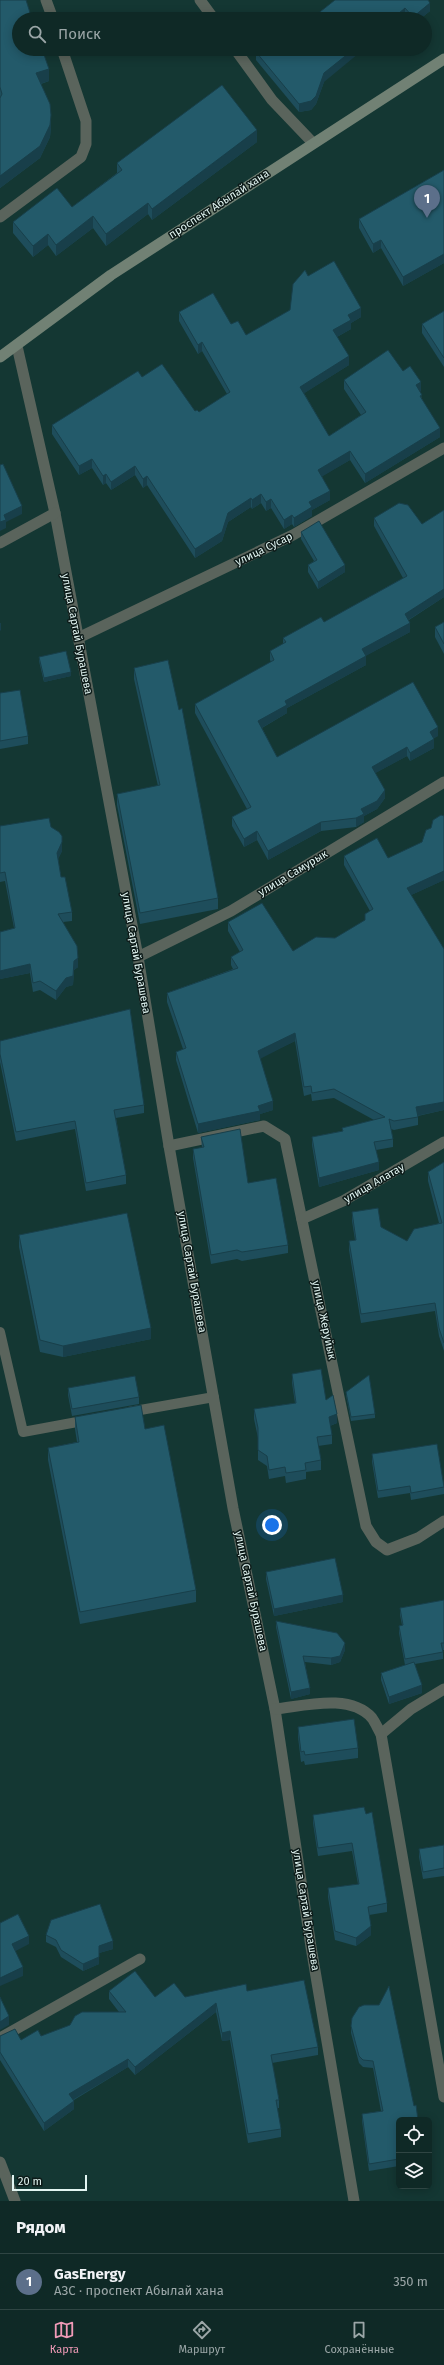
<!DOCTYPE html>
<html lang="ru">
<head>
<meta charset="utf-8">
<style>
  :root { --surface:#0f2926; --page:#18312e; --text:#f1f3f6; --muted:#9ba6a7; --line:#2f4543; --accent:#f09ab7 }
  body { margin:0; font-family:"Fira Sans",sans-serif; background:var(--page); color:var(--text) }
  .controls { position:absolute; right:12px; bottom:12px; display:grid; overflow:hidden; border-radius:6px; box-shadow:0 2px 10px #0003 }
  .controls button { width:36px; height:36px; display:grid; place-items:center; padding:0; border:0; border-bottom:1px solid var(--line); background:var(--surface); color:var(--text); font:20px sans-serif }
  .scale { position:absolute; left:12px; bottom:10px; width:75px; box-sizing:border-box; padding-left:4px; border:2px solid #e2f5f2; border-top:0; font-size:11px; line-height:14px; white-space:nowrap; color:#e2f5f2; -webkit-text-stroke:3px #0d1b19; paint-order:stroke }
  .you { position:absolute; left:272px; top:1525px; width:14px; height:14px; margin:-10px; border:3px solid #fff; border-radius:50%; background:#1a73e8; box-shadow:0 0 0 6px #1a73e833 }
  .badge { display:grid; place-items:center; width:26px; height:26px; border-radius:50%; background:var(--accent); color:#fff; font-size:13px; font-weight:700 }
  .pin { position:absolute; translate:-50% -33px; filter:drop-shadow(0 1px 2px #0008) }
  .pin::after { content:''; position:absolute; top:21px; width:14px; height:12px; background:inherit; clip-path:polygon(0 0,100% 0,50% 100%) }
  .list { margin:0; padding:0; list-style:none }
  h2 { display:flex; justify-content:space-between; align-items:center; height:52px; margin:0; padding:0 16px; font-size:17px }
  h2 small { font-size:13px; font-weight:400; color:var(--muted) }
  .list li { display:grid; grid-template-columns:26px 1fr auto; gap:12px; align-items:center; box-sizing:border-box; height:56px; padding:0 16px; border-top:1px solid var(--line) }
  .list b { display:block; font-size:15px; white-space:nowrap }
  .list p { margin:0; font-size:13px; white-space:nowrap; color:var(--muted) }
  .list em { font-size:13px; font-style:normal; color:var(--muted) }
  .icon { flex:none; width:22px; height:22px; fill:none; stroke:currentColor; stroke-width:2; stroke-linecap:round; stroke-linejoin:round }
  .map { position:relative; flex:none; width:444px; height:2201px; overflow:hidden }
  .search { position:absolute; background:var(--surface); box-shadow:0 2px 10px #0003; left:12px; right:12px; top:12px; height:44px; display:flex; align-items:center; gap:10px; box-sizing:border-box; padding:0 14px; border-radius:22px; color:var(--muted); font-size:15px }
  .sheet { height:108px; background:var(--surface) }
  nav { display:flex; justify-content:space-around; align-items:center; box-sizing:border-box; height:56px; border-top:1px solid var(--line); background:var(--surface); font-size:11px; color:var(--muted) }
  nav a { display:grid; justify-items:center; gap:2px }
  nav .on { color:var(--accent) }
  .map>svg:first-child { display:block }
  .lines { fill:none; stroke-linecap:round; stroke-linejoin:round }
  .service { stroke:#5a645c; stroke-width:10 }
  .minor { stroke:#5a645c; stroke-width:11 }
  .secondary { stroke:#718174; stroke-width:11 }
  .wall { fill:#1e4d5b }
  .shaded-wall { fill:#183f4a }
  .building { fill:#235a6a; stroke:#183f4a }
  .labels { text-anchor:middle; dominant-baseline:central; stroke-width:3; stroke-linejoin:round; paint-order:stroke }
  .street-label { font-size:11px; fill:#e2f5f2; stroke:#0d1b19 }
</style>
</head>
<body>
<div class="map">
<svg width="444" height="2201" viewBox="0 0 444 2201">
  <rect width="100%" height="100%" fill="#143733"/>
  <g class="lines">
    <g class="service">
      <polyline points="0,1332 23,1432 88,1420"/>
      <polyline points="129,1412 214,1397"/>
    </g>
    <g class="minor">
      <polyline points="46,0 53,19"/>
      <polyline points="200,0 214,19"/>
      <polyline points="235,49 272,100 313,143"/>
      <polyline points="0,217 81,157 86,144 86,121 62,49"/>
      <polyline points="17,346 55,513 138,957 169,1146 233,1508 275,1709 311,1947 354,2201"/>
      <polyline points="0,543 55,513"/>
      <polyline points="78,638 293,535 444,448"/>
      <polyline points="138,957 231,911 444,782"/>
      <polyline points="169,1146 264,1126 285,1139 366,1526 376,1542 387,1550 418,1538 444,1521"/>
      <polyline points="302,1219 343,1201 444,1142"/>
      <polyline points="444,1689 411,1709 381,1734 444,2097"/>
      <path d="M275,1709c29,-3 75,-16 97,9 3,4 6,11 9,16"/>
      <polyline points="0,2038 140,1959"/>
      <polyline points="0,2162 15,2201"/>
    </g>
    <polyline class="secondary" points="0,357 111,275 444,59"/>
  </g>
  <g class="wall">
    <polygon points="0,0 49,81 41,84 51,127 50,137 40,158 0,188"/>
    <polygon points="335,0 430,11 420,19 408,19 405,16 402,19 311,19"/>
    <polygon points="256,52 324,82 316,104 311,110 299,112 256,60"/>
    <polygon points="257,142 152,220 148,214 106,246 93,228 56,256 48,245 33,257 13,233 13,222 72,207 117,173 117,163"/>
    <polygon points="444,170 444,263 403,286 381,248 373,253 359,228 359,219"/>
    <polygon points="308,276 361,317 351,323 351,329 337,337 349,365 304,393 329,436 361,415 344,389 344,380 403,371 421,391 420,391 422,399 440,437 365,483 350,460 322,476 330,500 312,510 312,516 294,527 292,524 284,529 271,508 266,511 261,503 252,509 251,507 228,522 222,541 195,558 147,485 143,488 135,475 111,490 106,483 103,485 92,468 79,475 52,434 52,425 142,377 195,411 199,412 227,394 202,351 198,354 179,321 179,312 231,324 246,335 290,310"/>
    <polygon points="444,311 444,367 422,333 422,324"/>
    <polygon points="444,510 444,597 409,620 410,632 365,656 366,665 287,708 287,713 262,728 277,757 438,736 434,738 434,748 410,761 407,756 375,773 385,798 377,809 364,816 364,822 356,827 321,831 268,860 257,840 244,847 232,826 232,817 247,809 195,713 195,704 271,662 270,660 270,651 283,644 283,638 324,622 403,578 374,526 374,518 422,524"/>
    <polygon points="301,532 345,572 318,589 308,572 308,565 314,561 301,539"/>
    <polygon points="444,622 444,654 435,637 435,627"/>
    <polygon points="39,657 71,676 44,682 39,661"/>
    <polygon points="134,668 179,710 218,898 218,909 140,924 117,805 117,794 158,786 134,679"/>
    <polygon points="0,693 28,736 28,744 0,749"/>
    <polygon points="0,826 51,827 62,851 58,859 61,877 72,912 72,921 63,922 78,967 74,970 73,985 66,987 56,1000 40,990 33,992 30,973 0,979 0,932 14,928 5,881 0,882"/>
    <polygon points="344,856 388,858 444,880 411,895 444,949 444,1110 418,1116 418,1125 394,1130 391,1129 393,1139 393,1147 376,1150 379,1170 319,1187 312,1145 312,1137 342,1131 342,1128 374,1120 334,1098 312,1101 311,1094 304,1096 295,1041 260,1058 273,1110 260,1114 260,1120 198,1133 176,1060 176,1052 183,1049 167,1002 167,993 233,969 231,965 231,957 240,952 228,931 228,922 293,951 335,938 365,921 365,914 370,911 344,865"/>
    <polygon points="0,1041 144,1105 144,1113 116,1118 126,1175 126,1184 86,1191 75,1129 16,1141 0,1062"/>
    <polygon points="201,1137 248,1183 288,1245 288,1253 242,1261 237,1259 211,1264 193,1158 193,1149 202,1148"/>
    <polygon points="444,1162 444,1351 439,1336 435,1311 361,1323 349,1250 349,1241 355,1240 352,1221 352,1212 407,1241 439,1223 428,1181 428,1172"/>
    <polygon points="19,1235 151,1339 63,1357 40,1352 19,1247"/>
    <polygon points="292,1374 326,1400 337,1423 330,1426 332,1435 332,1444 318,1446 321,1460 321,1470 306,1472 306,1479 286,1483 285,1476 269,1479 267,1466 258,1460 258,1438 254,1419 254,1409 295,1403 292,1383"/>
    <polygon points="68,1388 139,1397 139,1404 72,1416 68,1395"/>
    <polygon points="346,1392 375,1414 375,1418 351,1421 346,1395"/>
    <polygon points="75,1417 196,1590 196,1602 80,1624 48,1460 48,1448 77,1442 75,1429"/>
    <polygon points="372,1454 444,1486 444,1494 411,1500 410,1493 378,1498 372,1462"/>
    <polygon points="266,1572 343,1602 274,1616 266,1579"/>
    <polygon points="444,1600 444,1650 443,1650 443,1659 415,1664 422,1693 389,1704 381,1680 381,1673 405,1665 399,1633 399,1626 402,1625 400,1615 400,1608"/>
    <polygon points="276,1621 345,1650 340,1662 331,1665 305,1662 310,1694 291,1699 276,1627"/>
    <polygon points="298,1727 358,1748 358,1758 305,1765 304,1761 301,1762 298,1737"/>
    <polygon points="366,1814 387,1903 387,1912 369,1915 371,1935 356,1946 335,1940 328,1897 328,1888 358,1884 352,1851 318,1856 313,1823 313,1815"/>
    <polygon points="444,1845 444,1876 423,1879 419,1857 419,1849"/>
    <polygon points="46,1935 113,1949 99,1953 99,1964 83,1971 61,1957 56,1947 46,1942"/>
    <polygon points="109,1991 155,1997 185,1997 247,1991 318,2047 318,2055 272,2063 279,2100 279,2108 277,2108 281,2129 281,2137 248,2143 230,2040 222,2041 216,2012 135,2075 128,2067 74,2100 74,2109 44,2131 0,2060 0,2036 21,2040 41,2036 119,2012 109,1999"/>
    <polygon points="359,2007 399,2120 399,2166 369,2171 362,2121 362,2114 381,2111 373,2068 363,2067 359,2063 351,2033 351,2026"/>
  </g>
  <g class="shaded-wall">
    <polygon points="430,3 430,11 420,19 413,19 413,17"/>
    <polygon points="405,8 405,16 402,19 392,19"/>
    <polygon points="354,49 364,49 324,82 316,104 311,110 299,112 299,104 324,73"/>
    <polygon points="49,69 49,81 36,85 36,73"/>
    <polygon points="51,115 51,127 50,137 40,158 0,188 0,176"/>
    <polygon points="257,130 257,142 152,220 152,209"/>
    <polygon points="148,203 148,214 106,246 106,234"/>
    <polygon points="93,216 93,228 56,256 56,245"/>
    <polygon points="48,234 48,245 33,257 33,246"/>
    <polygon points="381,240 381,248 373,253 373,244"/>
    <polygon points="444,254 444,263 403,286 403,277"/>
    <polygon points="361,308 361,317 351,323 351,329 333,339 333,330 348,315"/>
    <polygon points="202,342 202,351 198,354 198,345"/>
    <polygon points="349,356 349,365 300,396 300,387"/>
    <polygon points="421,382 421,391 416,394 416,385"/>
    <polygon points="440,428 440,437 365,483 365,474"/>
    <polygon points="350,451 350,460 318,479 318,470"/>
    <polygon points="92,459 92,468 79,475 79,466"/>
    <polygon points="135,466 135,475 111,490 111,482"/>
    <polygon points="106,474 106,483 103,485 103,476"/>
    <polygon points="147,476 147,485 143,488 143,479"/>
    <polygon points="330,491 330,500 312,510 312,516 294,527 294,518 309,502"/>
    <polygon points="261,494 261,503 252,509 252,500"/>
    <polygon points="251,498 251,507 228,522 222,541 195,558 195,549 228,513"/>
    <polygon points="271,499 271,508 266,511 266,502"/>
    <polygon points="22,506 22,514 6,522 6,528 0,531 0,522 4,515"/>
    <polygon points="292,515 292,524 284,529 284,520"/>
    <polygon points="345,565 345,572 318,589 318,582"/>
    <polygon points="444,589 444,597 405,622 405,614"/>
    <polygon points="0,623 1,623 1,630 0,631"/>
    <polygon points="410,623 410,632 362,658 362,649"/>
    <polygon points="366,656 366,665 287,708 287,713 258,730 258,721 285,701"/>
    <polygon points="71,672 71,676 44,682 44,678"/>
    <polygon points="438,727 438,736 430,740 430,732"/>
    <polygon points="434,739 434,748 410,761 410,753"/>
    <polygon points="407,747 407,756 372,775 372,767"/>
    <polygon points="385,790 385,798 377,809 364,816 364,822 356,827 356,818 361,809"/>
    <polygon points="321,822 321,831 268,860 268,851"/>
    <polygon points="257,831 257,840 244,847 244,839"/>
    <polygon points="62,842 62,851 57,861 57,853"/>
    <polygon points="444,871 444,880 407,897 407,888"/>
    <polygon points="78,958 78,967 74,970 73,985 66,987 56,1000 56,991 74,961"/>
    <polygon points="30,964 30,973 0,979 0,971"/>
    <polygon points="295,1033 295,1041 258,1060 258,1051"/>
    <polygon points="273,1101 273,1110 260,1114 260,1120 198,1133 198,1124"/>
    <polygon points="444,1102 444,1110 416,1116 416,1107"/>
    <polygon points="379,1162 379,1170 319,1187 319,1178"/>
    <polygon points="151,1328 151,1339 63,1357 63,1346"/>
    <polygon points="337,1414 337,1423 329,1426 329,1417"/>
    <polygon points="343,1595 343,1602 274,1616 274,1609"/>
    <polygon points="345,1643 345,1650 340,1662 331,1665 331,1658"/>
    <polygon points="422,1685 422,1693 389,1704 389,1697"/>
    <polygon points="310,1688 310,1694 291,1699 291,1692"/>
    <polygon points="371,1926 371,1935 356,1946 356,1938"/>
    <polygon points="29,1936 29,1944 12,1953 12,1944"/>
    <polygon points="113,1941 113,1949 99,1953 99,1946"/>
    <polygon points="99,1957 99,1964 83,1971 83,1964"/>
    <polygon points="23,1967 23,1976 0,1986 0,1978"/>
    <polygon points="216,2003 216,2012 135,2075 135,2067"/>
    <polygon points="9,2016 9,2025 0,2030 0,2022"/>
    <polygon points="230,2031 230,2040 222,2041 222,2033"/>
    <polygon points="128,2059 128,2067 69,2102 69,2094"/>
    <polygon points="74,2101 74,2109 44,2131 44,2123"/>
  </g>
  <g class="building">
    <polygon points="0,0 26,0 32,19 19,19 19,49 42,49 49,69 36,73 50,104 51,115 50,125 40,146 0,176 0,98 2,94 0,87"/>
    <polygon points="335,0 428,0 430,3 413,17 405,8 392,19 311,19"/>
    <polygon points="260,49 354,49 324,73 316,96 311,101 299,104 256,52"/>
    <polygon points="222,85 257,130 152,209 148,203 106,234 93,216 56,245 48,234 33,246 13,222 57,188 72,207 122,170 117,163"/>
    <polygon points="444,170 444,254 403,277 381,240 373,244 359,219"/>
    <polygon points="334,261 361,308 348,315 351,320 333,330 349,356 300,387 329,436 366,412 344,380 388,350 403,371 410,366 421,382 416,385 422,395 420,396 440,428 365,474 350,451 318,470 330,491 309,502 312,507 294,518 292,515 284,520 271,499 266,502 261,494 252,500 251,498 228,513 222,532 195,549 147,476 143,479 135,466 111,482 106,474 103,476 92,459 79,466 52,425 138,371 142,377 162,364 195,411 197,410 199,412 230,392 202,342 198,345 179,312 213,293 231,324 238,321 246,335 290,310 293,284 305,270 308,276"/>
    <polygon points="444,311 444,358 422,324"/>
    <polygon points="3,464 22,506 4,515 6,520 0,522 0,465"/>
    <polygon points="399,503 408,505 422,524 444,510 444,589 405,614 410,623 362,649 366,656 285,701 287,705 258,721 277,757 413,682 438,727 430,732 434,739 410,753 407,747 372,767 385,790 377,801 361,809 364,814 356,818 321,822 268,851 257,831 244,839 232,817 251,807 195,704 274,660 270,651 286,642 283,638 321,617 324,622 407,576 374,518"/>
    <polygon points="319,521 345,565 318,582 308,565 317,560 301,532"/>
    <polygon points="444,622 444,644 435,627"/>
    <polygon points="66,651 71,672 44,678 39,657"/>
    <polygon points="168,660 179,710 182,708 218,898 140,913 117,794 160,785 134,668"/>
    <polygon points="20,690 28,736 0,741 0,693"/>
    <polygon points="441,815 444,816 444,871 407,888 444,949 444,1102 416,1107 418,1117 394,1121 389,1119 393,1139 374,1142 379,1162 319,1178 312,1137 343,1131 342,1128 385,1117 334,1089 312,1093 311,1086 304,1087 295,1033 258,1051 273,1101 258,1106 260,1111 198,1124 176,1052 186,1048 167,993 238,968 231,957 243,950 228,922 262,903 293,951 316,937 335,938 365,920 365,914 373,909 344,856 377,838 388,858 422,842 426,830 431,828 433,820"/>
    <polygon points="49,818 51,827 59,832 62,836 62,842 57,853 61,877 65,877 72,912 58,914 77,946 78,958 74,961 73,976 66,978 56,991 40,981 33,983 30,964 0,971 0,932 15,928 5,872 0,873 0,826"/>
    <polygon points="130,1009 144,1105 114,1110 126,1175 86,1183 75,1121 16,1132 0,1054 0,1041"/>
    <polygon points="240,1129 248,1183 276,1178 288,1245 242,1252 237,1250 211,1255 193,1149 204,1147 201,1137"/>
    <polygon points="444,1162 444,1343 439,1328 435,1303 361,1314 349,1241 356,1240 352,1212 378,1208 381,1227 407,1241 414,1229 442,1223 428,1172"/>
    <polygon points="127,1213 151,1328 63,1346 40,1340 19,1235"/>
    <polygon points="321,1369 326,1400 333,1395 337,1414 329,1417 332,1435 317,1437 321,1460 305,1463 306,1470 286,1473 285,1467 269,1470 267,1456 258,1450 258,1428 254,1409 296,1403 292,1374"/>
    <polygon points="369,1375 375,1414 351,1417 346,1392"/>
    <polygon points="135,1376 139,1397 72,1409 68,1388"/>
    <polygon points="141,1405 145,1429 164,1425 196,1590 80,1612 48,1448 79,1442 75,1417"/>
    <polygon points="437,1444 444,1487 411,1493 410,1486 378,1491 372,1454"/>
    <polygon points="335,1558 343,1595 274,1609 266,1572"/>
    <polygon points="444,1600 444,1643 441,1643 443,1652 405,1659 399,1626 403,1625 400,1608"/>
    <polygon points="276,1621 337,1633 345,1643 340,1656 331,1658 303,1656 310,1688 291,1692"/>
    <polygon points="414,1662 422,1685 389,1697 381,1673"/>
    <polygon points="354,1719 358,1748 305,1755 304,1751 301,1752 298,1727"/>
    <polygon points="364,1807 366,1814 372,1812 387,1903 368,1907 371,1926 356,1938 335,1931 328,1888 359,1884 352,1843 318,1848 313,1815"/>
    <polygon points="444,1845 444,1868 423,1872 419,1849"/>
    <polygon points="100,1904 113,1941 99,1946 99,1957 83,1964 61,1950 56,1940 46,1935 51,1920"/>
    <polygon points="18,1914 29,1936 12,1944 23,1967 0,1978 0,1923"/>
    <polygon points="135,1971 155,1997 174,1983 185,1997 246,1984 247,1991 304,1980 318,2047 271,2055 279,2100 276,2100 281,2129 248,2134 230,2031 222,2033 216,2003 135,2067 128,2059 69,2094 74,2101 44,2123 0,2052 0,2036 15,2029 21,2040 38,2030 41,2036 70,2025 75,2016 82,2012 126,2012 109,1991"/>
    <polygon points="389,1986 414,2106 416,2105 418,2120 399,2120 399,2159 369,2164 362,2114 383,2111 373,2061 363,2060 359,2056 351,2026 352,2018 359,2007 364,2005 379,2005"/>
    <polygon points="0,1997 9,2016 0,2022"/>
  </g>
  <g class="labels">
    <g class="street-label">
      <text transform="translate(219 204) rotate(-33)">проспект Абылай хана</text>
      <text transform="translate(264 549) rotate(-26)">улица Сусар</text>
      <text transform="translate(77 634) rotate(79)">улица Сартай Бурашева</text>
      <text transform="translate(293 873) rotate(-31)">улица Самурык</text>
      <text transform="translate(136 953) rotate(80)">улица Сартай Бурашева</text>
      <text transform="translate(374 1183) rotate(-30)">улица Алатау</text>
      <text transform="translate(192 1272) rotate(80)">улица Сартай Бурашева</text>
      <text transform="translate(324 1320) rotate(78)">улица Жеруйык</text>
      <text transform="translate(251 1591) rotate(78)">улица Сартай Бурашева</text>
      <text transform="translate(306 1910) rotate(81)">улица Сартай Бурашева</text>
    </g>
  </g>
</svg>
<div class="controls">
<button><svg class="icon" aria-label="locate" viewBox="0 0 24 24"><circle cx="12" cy="12" r="6"/><path d="M12 2v4M12 18v4M2 12h4M18 12h4"/></svg></button>
<button><svg class="icon" aria-label="layers" viewBox="0 0 24 24"><path d="M12 4l9 5-9 5-9-5zM3 14l9 5 9-5"/></svg></button>
</div>
<div class="scale">20 m</div>
<div class="you"></div>
<div class="pin badge" style="left:427px;top:218px;background:#5c6f8a">1</div>
<div class="search"><svg class="icon" aria-label="search" viewBox="0 0 24 24"><circle cx="10" cy="10" r="6"/><path d="M15 15l6 6"/></svg>Поиск</div>
</div>
<section class="sheet">
<h2>Рядом<small></small></h2>
<ul class="list">
<li><span class="badge" style="background:#5c6f8a">1</span><div><b>GasEnergy</b><p>АЗС · проспект Абылай хана</p></div><em>350 m</em></li>
</ul>
</section>
<nav>
<a class="on"><svg class="icon" aria-label="map" viewBox="0 0 24 24"><path d="M3 6l6-2 6 2 6-2v14l-6 2-6-2-6 2zM9 4v14M15 6v14"/></svg>Карта</a>
<a><svg class="icon" aria-label="directions" viewBox="0 0 24 24"><path d="M12 3l9 9-9 9-9-9zM9 14v-3h6M13 9l2 2-2 2"/></svg>Маршрут</a>
<a><svg class="icon" aria-label="saved" viewBox="0 0 24 24"><path d="M7 4h10v16l-5-4-5 4z"/></svg>Сохранённые</a>
</nav>
</body>
</html>
